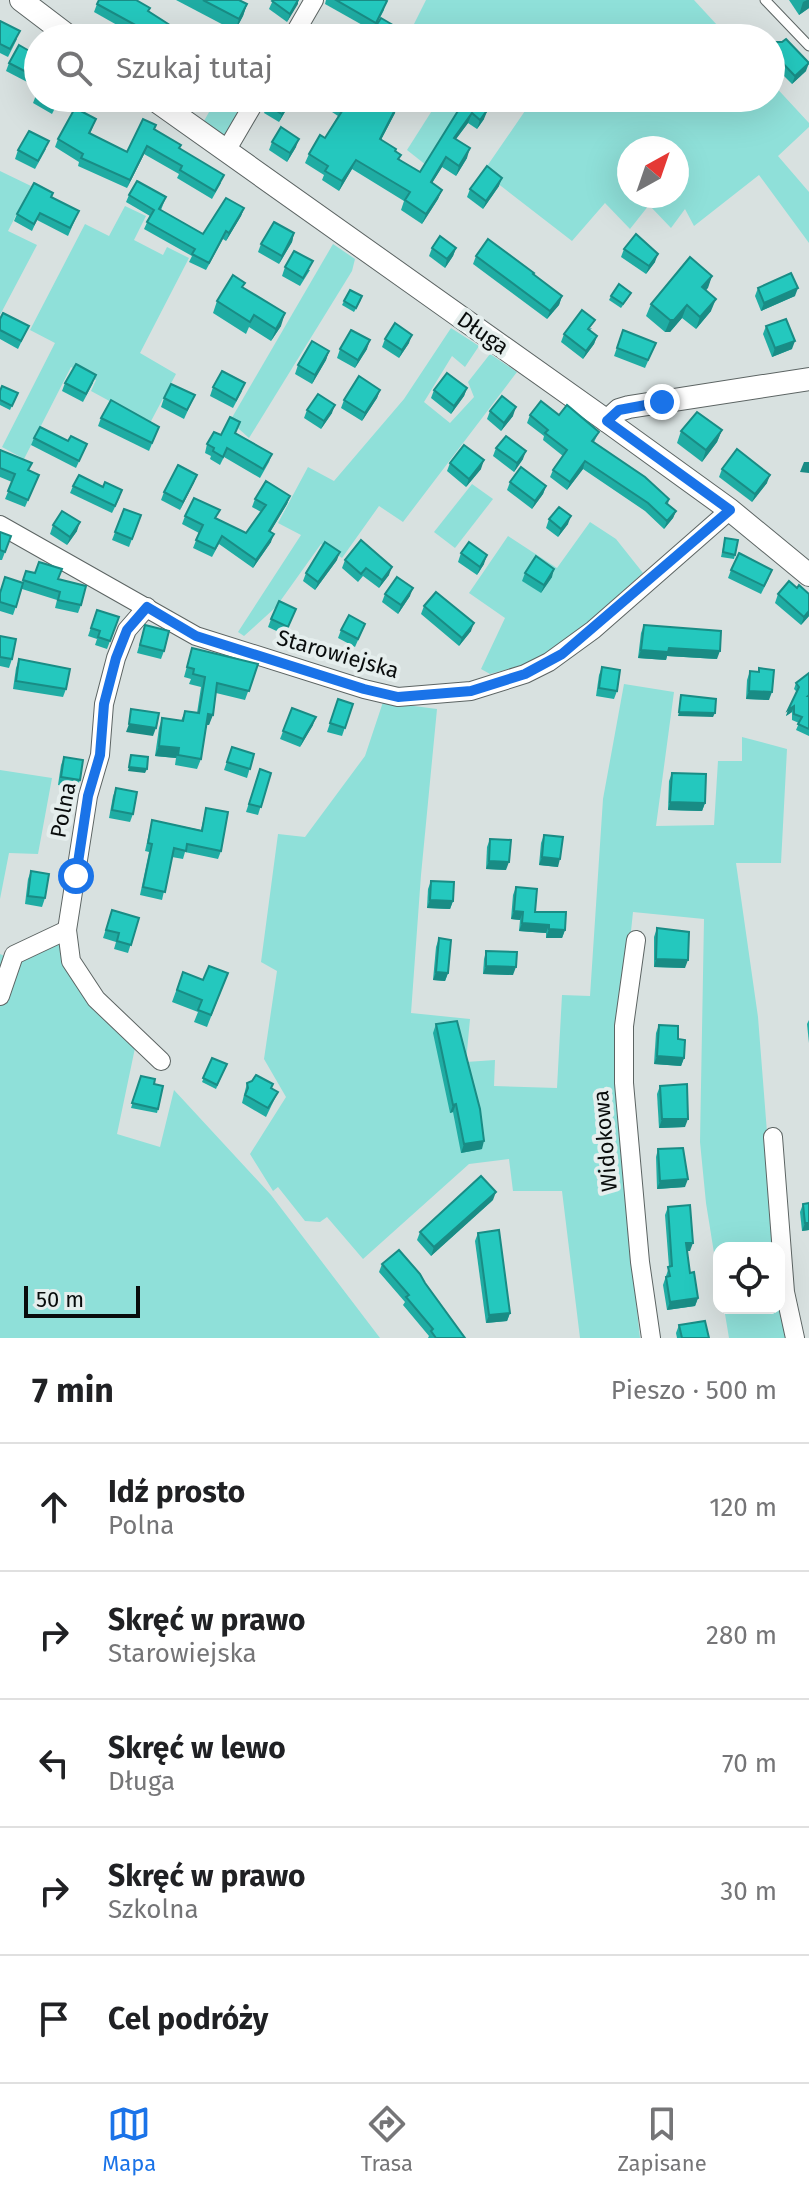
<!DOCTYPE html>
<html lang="pl">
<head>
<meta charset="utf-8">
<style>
  :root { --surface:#fff; --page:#f2f2f2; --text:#202124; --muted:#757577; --line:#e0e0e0; --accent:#1a73e8 }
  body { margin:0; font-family:"Fira Sans",sans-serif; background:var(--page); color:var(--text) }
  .controls { position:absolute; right:24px; bottom:24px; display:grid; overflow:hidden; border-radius:16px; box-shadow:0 8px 32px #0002 }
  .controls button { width:72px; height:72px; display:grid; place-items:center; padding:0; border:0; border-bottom:2px solid var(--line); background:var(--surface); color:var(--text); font:40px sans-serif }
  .compass { position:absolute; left:617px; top:136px; width:72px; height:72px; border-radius:50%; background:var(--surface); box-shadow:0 8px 32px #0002; rotate:40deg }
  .scale { position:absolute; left:24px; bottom:20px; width:116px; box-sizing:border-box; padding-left:8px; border:4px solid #090c0c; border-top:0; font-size:22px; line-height:28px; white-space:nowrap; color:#090c0c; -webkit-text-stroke:6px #e5eeed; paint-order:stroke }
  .stop { position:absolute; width:24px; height:24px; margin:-18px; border:6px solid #1a73e8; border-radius:50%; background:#fff }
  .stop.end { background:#1a73e8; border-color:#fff; box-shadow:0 2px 8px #0008 }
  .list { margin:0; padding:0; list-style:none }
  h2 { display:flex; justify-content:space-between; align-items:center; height:104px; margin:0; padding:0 32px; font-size:34px }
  h2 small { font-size:26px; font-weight:400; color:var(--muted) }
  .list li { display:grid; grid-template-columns:52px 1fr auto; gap:24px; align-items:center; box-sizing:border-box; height:128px; padding:0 32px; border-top:2px solid var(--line) }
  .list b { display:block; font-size:30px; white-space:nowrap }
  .list p { margin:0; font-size:26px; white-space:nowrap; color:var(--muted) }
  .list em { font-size:26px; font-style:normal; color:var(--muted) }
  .icon { flex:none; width:44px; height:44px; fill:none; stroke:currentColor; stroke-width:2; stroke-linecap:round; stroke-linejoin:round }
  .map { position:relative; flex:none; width:809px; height:1338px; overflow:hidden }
  .search { position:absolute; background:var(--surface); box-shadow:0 8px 32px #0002; left:24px; right:24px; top:24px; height:88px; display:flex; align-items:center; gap:20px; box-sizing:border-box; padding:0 28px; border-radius:44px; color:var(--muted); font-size:30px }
  .sheet { height:744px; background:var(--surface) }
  nav { display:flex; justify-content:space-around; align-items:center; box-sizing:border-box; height:112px; border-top:2px solid var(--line); background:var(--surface); font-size:22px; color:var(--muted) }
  nav a { display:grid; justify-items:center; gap:4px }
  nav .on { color:var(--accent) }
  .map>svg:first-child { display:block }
  .green { fill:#8fe0d9; fill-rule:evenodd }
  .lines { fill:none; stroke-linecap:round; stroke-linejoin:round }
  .service-casing { stroke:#5c6463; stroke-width:11 }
  .minor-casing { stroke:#5c6463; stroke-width:20 }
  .tertiary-casing { stroke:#5c6463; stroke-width:24 }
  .service { stroke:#fff; stroke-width:9 }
  .minor { stroke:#fff; stroke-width:18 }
  .tertiary { stroke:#fff; stroke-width:22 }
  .wall { fill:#1faca3 }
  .shaded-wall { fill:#198c85 }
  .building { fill:#24c8be; stroke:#198c85; stroke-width:2 }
  .route { stroke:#1a73e8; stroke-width:10 }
  .labels { text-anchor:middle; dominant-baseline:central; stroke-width:8; stroke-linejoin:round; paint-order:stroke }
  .street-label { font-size:22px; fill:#090c0c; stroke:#e5eeed }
</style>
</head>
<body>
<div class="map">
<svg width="809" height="1338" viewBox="0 0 809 1338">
  <rect width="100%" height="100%" fill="#d8e1e0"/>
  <g class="green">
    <polygon points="426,0 694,0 729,38 407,38"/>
    <path d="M771,82l38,41v4l-31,29 31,36v51l-50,-68 -65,51 -9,-17 -14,19 -22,-23 -19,24 -25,-26 -33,38 -89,-69 44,-64 -15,-10h259zM629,148h48v48h-48z"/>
    <polygon points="217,98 249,98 229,135 224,136 204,121"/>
    <polygon points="440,98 469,98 426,165 407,150"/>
    <polygon points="0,171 31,186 8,231 37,245 0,315"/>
    <polygon points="125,206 146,216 134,240 163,255 167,247 189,258 140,353 176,374 150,423 91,391 96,380 71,367 24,459 2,447 55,343 30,330 85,224 109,236"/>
    <polygon points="333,244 355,259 352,271 249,438 230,421"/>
    <polygon points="451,328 479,346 465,367 452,356 424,402 450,423 474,397 468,382 490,354 517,372 403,522 379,506 342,558 321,544 276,607 244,636 238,632 301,535 278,523 308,467 334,481 404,399"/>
    <polygon points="472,484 493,499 455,548 434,532"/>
    <polygon points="590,522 616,539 643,573 570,638 530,663 490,674 481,669 505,618 469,593 508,536 557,568"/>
    <polygon points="624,684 674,692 656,826 714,825 718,761 742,761 742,737 787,749 781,863 736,863 758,1017 776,1248 719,1248 719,1284 706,1203 700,1142 704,919 633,912 618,1055 624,1189 640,1338 580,1338 562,1191 513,1191 509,1159 469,1164 363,1259 327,1217 320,1222 305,1221 278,1187 273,1191 250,1154 286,1097 264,1059 277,971 261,962 278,834 305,837 365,756 383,702 437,709 421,875 411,1013 470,1019 466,1062 495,1060 494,1086 557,1088 562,995 590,996 603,799"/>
    <polygon points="0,770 52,778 38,854 9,853 0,899"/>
    <polygon points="61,942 135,1048 117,1134 160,1147 174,1090 271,1195 380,1338 0,1338 0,954 11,959"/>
    <polygon points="779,1289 789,1338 729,1338 724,1308 779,1308"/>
  </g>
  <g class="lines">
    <defs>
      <polyline id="service" points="765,0 809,46"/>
      <g id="minor">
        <polyline points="292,38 314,0"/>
        <polyline points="226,151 257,98"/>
        <polyline points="0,525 196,636 364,689 398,697 471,691 525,674 549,662 593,630 730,510"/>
        <polyline points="147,607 127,630 116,658 104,704 100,755 88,796 67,930 71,961 96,999 161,1061"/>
        <polyline points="636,940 624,1026 624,1083 640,1262 651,1338"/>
        <polyline points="0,996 14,955 67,930"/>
        <polyline points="773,1137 785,1292 795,1338"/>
      </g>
      <g id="tertiary">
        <polyline points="21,0 71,38"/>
        <polyline points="152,98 607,421 730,510 809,575"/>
        <polyline points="607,421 619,410 629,407 809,379"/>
      </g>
    </defs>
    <use href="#service" class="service-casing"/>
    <use href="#minor" class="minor-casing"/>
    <use href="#tertiary" class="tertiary-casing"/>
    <use href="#service" class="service"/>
    <use href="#minor" class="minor"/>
    <use href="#tertiary" class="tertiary"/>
  </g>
  <g class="wall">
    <polygon points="176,0 239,0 247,4 243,16 235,31"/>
    <polygon points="273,0 299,0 287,22 269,9"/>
    <polygon points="326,0 385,0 384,10 373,31 325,4"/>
    <polygon points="789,0 809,0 809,8 799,15"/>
    <polygon points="97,4 149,12 190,38 140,38 94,12"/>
    <polygon points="0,21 17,39 8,57 0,53"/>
    <polygon points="374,29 394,38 373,38 371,37"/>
    <polygon points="776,42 782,42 806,71 792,84 771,63 771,54"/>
    <polygon points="38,56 38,72 31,84 6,71 9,63"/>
    <polygon points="38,90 38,98 60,98 52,114 33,103"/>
    <polygon points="293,98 279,122 264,113 267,105"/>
    <polygon points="466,98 484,119 477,129 468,123 456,139 467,158 456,176 442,167 432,183 442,190 438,199 422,224 401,210 404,201 352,169 339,191 322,180 324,175 305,163 309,154 325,138 338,116 332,112 335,103 395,113 381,140 401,155 399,160 420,172"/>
    <polygon points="96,119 90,134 127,152 156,125 154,130 180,149 221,183 212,199 177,178 179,174 144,154 127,188 78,166 79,162 55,147 58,139"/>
    <polygon points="272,142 296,147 287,162 269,150"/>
    <polygon points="46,149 35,169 15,159 18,150"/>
    <polygon points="499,186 483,209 467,197 470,189"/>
    <polygon points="129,195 166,197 161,210 203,234 244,208 241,216 226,241 223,239 206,270 189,262 192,256 144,229 150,216 126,202"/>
    <polygon points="51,197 79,211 68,236 37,220 32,231 14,221 17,214"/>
    <polygon points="294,233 292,242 279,264 258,252 261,244"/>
    <polygon points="432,248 456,248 453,256 445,268 429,256"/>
    <polygon points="624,249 655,262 646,274 621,257"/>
    <polygon points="476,256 533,275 562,296 559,305 547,319 473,264"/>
    <polygon points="285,267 310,270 300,286 282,276"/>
    <polygon points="712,276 706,290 711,311 696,329 682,318 670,332 665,332 646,316 651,304"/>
    <polygon points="243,287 281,326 271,341 249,327 246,334 213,313 217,301"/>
    <polygon points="758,288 795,296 761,311 755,296"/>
    <polygon points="611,296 629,297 621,308 609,300"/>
    <polygon points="361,300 354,312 342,305 344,301"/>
    <polygon points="0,319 29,326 18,349 0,339"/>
    <polygon points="766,326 792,349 772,357 763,334"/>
    <polygon points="592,328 590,330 597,336 594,344 583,359 561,342 564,334"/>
    <polygon points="623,330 656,343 645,368 614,356"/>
    <polygon points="385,339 409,343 399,358 382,347"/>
    <polygon points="340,349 367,349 355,368 337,358"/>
    <polygon points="329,351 326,360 312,384 295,374 298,365"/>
    <polygon points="65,383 93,383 83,402 62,391"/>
    <polygon points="213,387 242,391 233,408 210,396"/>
    <polygon points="467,388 464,396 451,414 431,398 434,390"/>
    <polygon points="380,390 377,398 362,421 341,408 344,400"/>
    <polygon points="0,391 18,393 10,410 0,405"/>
    <polygon points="195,395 184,419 161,407 164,398"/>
    <polygon points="307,410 332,413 321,429 304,418"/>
    <polygon points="490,411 513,416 501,431 487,419"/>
    <polygon points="530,415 559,415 599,432 594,442 669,499 668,504 676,511 673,518 664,529 645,511 583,469 567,490 550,477 553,470 563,456 543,440 544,436 527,423"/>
    <polygon points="101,418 159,427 149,451 98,426"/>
    <polygon points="722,430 717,442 702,462 677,443 681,431"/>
    <polygon points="236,433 272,454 269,462 260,478 224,457 220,465 210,459 211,456 205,453 207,444 221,435"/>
    <polygon points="34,438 68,441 87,444 76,468 31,445"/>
    <polygon points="496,448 523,459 514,472 493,456"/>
    <polygon points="0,450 29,470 39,475 25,507 5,499 12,482 0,477"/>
    <polygon points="450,463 481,469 466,487 447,471"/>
    <polygon points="722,469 767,483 752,502 719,477"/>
    <polygon points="197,475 180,510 161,500 164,492"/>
    <polygon points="510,482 546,486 543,494 532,509 507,490"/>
    <polygon points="73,486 103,487 120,497 112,513 70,493"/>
    <polygon points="290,496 287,504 270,532 271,542 253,568 219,544 212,557 193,548 199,533 182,524 185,516 217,519 246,533 261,512 252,507 255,499"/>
    <polygon points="124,509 141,515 129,547 112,540"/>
    <polygon points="549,519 568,524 558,537 546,528"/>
    <polygon points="53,525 77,531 67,545 50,534"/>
    <polygon points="0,532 11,536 2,560 0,560"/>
    <polygon points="725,538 735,555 734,559 721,557"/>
    <polygon points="461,553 484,564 477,575 458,562"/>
    <polygon points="337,560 315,590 303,581 306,573"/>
    <polygon points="345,560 389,575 379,588 363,576 358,582 342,568"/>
    <polygon points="731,570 769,578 761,594 728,578"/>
    <polygon points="26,571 58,579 81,605 78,613 55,608 57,600 22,589 13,615 0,611 0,591 22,583"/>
    <polygon points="525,573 552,577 541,593 522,581"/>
    <polygon points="797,588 809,594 809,616 801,625 775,603 778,594"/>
    <polygon points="385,594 410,596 398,614 382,602"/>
    <polygon points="424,606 471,631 459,646 421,614"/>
    <polygon points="296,609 285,635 268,627 271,619"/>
    <polygon points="97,610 119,617 107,649 95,645 97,639 88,636"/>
    <polygon points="365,624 355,647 338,638 341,630"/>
    <polygon points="145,625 164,651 161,659 137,653"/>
    <polygon points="644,625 717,659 667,656 666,660 638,658 641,633"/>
    <polygon points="0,636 12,659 9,668 0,666"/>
    <polygon points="192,648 258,664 245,700 216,693 209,725 206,725 201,759 197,769 175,765 176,758 155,756 159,728 162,718 181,721 185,711 197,713 201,687 189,684 191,679 184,677"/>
    <polygon points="19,659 66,689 63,697 13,689 16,668"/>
    <polygon points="602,667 617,691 614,699 596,696 599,675"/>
    <polygon points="759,668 769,700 746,699 747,680 750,671 758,672"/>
    <polygon points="809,673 809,736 796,730 799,723 792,720 792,712 786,716 797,692 794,689 796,683"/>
    <polygon points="338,699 353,704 342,736 327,732"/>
    <polygon points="292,708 313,725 300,747 280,739"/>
    <polygon points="232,747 254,754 247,778 224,770"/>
    <polygon points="64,757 80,780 77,788 58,785 61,765"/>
    <polygon points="260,769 271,773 258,815 246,812"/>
    <polygon points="672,773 705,803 702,811 668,810 669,781"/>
    <polygon points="116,788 133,814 130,822 109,818 113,796"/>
    <polygon points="206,808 221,851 218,859 185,852 183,859 172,857 162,900 140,895 149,852 145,851 152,820 201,830"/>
    <polygon points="544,835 558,867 539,865 541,843"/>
    <polygon points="490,839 506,870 486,869 487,847"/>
    <polygon points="31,871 45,898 42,907 25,904 28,879"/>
    <polygon points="431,881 453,901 450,909 427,908 428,889"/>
    <polygon points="516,887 535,912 565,930 562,938 546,938 546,933 519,931 520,920 511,919 513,895"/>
    <polygon points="112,910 139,918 128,953 114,949 116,942 103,938"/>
    <polygon points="657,928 685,968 654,967 654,937"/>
    <polygon points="439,938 448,973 445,981 433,980 436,947"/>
    <polygon points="486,951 513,975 483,974 484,959"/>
    <polygon points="183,972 203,980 228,973 207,1027 194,1022 198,1012 172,1002"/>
    <polygon points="809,1020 809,1043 807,1024"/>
    <polygon points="436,1024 482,1149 461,1153 453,1112 450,1113 433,1033"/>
    <polygon points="659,1025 684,1058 681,1066 654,1064 656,1033"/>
    <polygon points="212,1058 227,1064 216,1089 202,1082"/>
    <polygon points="141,1076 154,1084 158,1109 157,1113 131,1108"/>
    <polygon points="247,1083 278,1092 266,1117 242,1103"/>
    <polygon points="660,1086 685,1127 659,1128 657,1094"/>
    <polygon points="658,1149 685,1187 657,1189 656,1157"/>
    <polygon points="493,1200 431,1256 417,1240 420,1232"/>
    <polygon points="809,1203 809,1230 802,1231 800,1212 803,1204"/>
    <polygon points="668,1207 690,1251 687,1251 690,1273 698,1298 695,1306 667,1310 663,1285 669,1267 665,1215"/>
    <polygon points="478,1233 510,1313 507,1321 486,1323 475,1241"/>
    <polygon points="382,1264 425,1283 465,1338 428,1338 429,1336 403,1305 405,1302 379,1272"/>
    <polygon points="679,1325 709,1338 677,1338 676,1333"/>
  </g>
  <g class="shaded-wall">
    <polygon points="298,0 298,4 287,22 290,14"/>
    <polygon points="807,0 809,0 809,8 799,15 803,2"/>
    <polygon points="247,4 243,16 235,31 239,19"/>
    <polygon points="809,63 806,71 792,84 795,76"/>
    <polygon points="291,98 293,98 279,122 282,114"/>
    <polygon points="398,104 395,113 376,149 380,139"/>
    <polygon points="488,109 484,119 477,129 480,120"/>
    <polygon points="472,113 468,123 450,147 454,138"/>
    <polygon points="299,139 296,147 287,162 290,153"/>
    <polygon points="147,146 144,154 127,188 130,180"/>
    <polygon points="470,148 467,158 456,176 459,166"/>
    <polygon points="446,157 442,167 427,191 431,182"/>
    <polygon points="356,160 352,169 339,191 342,181"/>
    <polygon points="502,178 499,186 483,209 486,201"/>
    <polygon points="442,190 438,199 422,224 426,214"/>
    <polygon points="244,208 241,216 226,241 229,233"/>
    <polygon points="294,233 292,242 279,264 282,256"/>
    <polygon points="456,248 453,256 445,268 447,259"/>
    <polygon points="658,254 655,262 646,274 649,266"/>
    <polygon points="712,276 708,288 698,299 702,287"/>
    <polygon points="798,288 795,296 761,311 764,303"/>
    <polygon points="562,296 559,305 547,319 550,311"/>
    <polygon points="716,299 711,311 696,329 700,317"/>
    <polygon points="687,305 682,318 670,332 665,332 670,320"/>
    <polygon points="285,313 281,326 271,341 276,329"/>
    <polygon points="412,335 409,343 399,358 402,350"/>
    <polygon points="597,336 594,344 583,359 586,351"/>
    <polygon points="370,340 367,349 355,368 358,360"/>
    <polygon points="795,341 792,349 772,357 775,348"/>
    <polygon points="329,351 326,360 312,384 315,375"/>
    <polygon points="467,388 464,396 451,414 454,406"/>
    <polygon points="380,390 377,398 362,421 365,413"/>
    <polygon points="335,405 332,413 321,429 324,421"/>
    <polygon points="516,407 513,416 501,431 504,423"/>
    <polygon points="722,430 717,442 702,462 706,450"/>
    <polygon points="526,451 523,459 514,472 517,463"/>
    <polygon points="484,460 481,469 466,487 469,479"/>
    <polygon points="585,461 583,469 567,490 570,482"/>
    <polygon points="804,462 809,462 809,473 800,472"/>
    <polygon points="197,475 194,483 180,510 183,502"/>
    <polygon points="770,475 767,483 752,502 755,494"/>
    <polygon points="546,486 543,494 532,509 535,501"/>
    <polygon points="290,496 287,504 266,539 269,531"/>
    <polygon points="676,511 673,518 664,529 667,521"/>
    <polygon points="571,516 568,524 558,537 561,529"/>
    <polygon points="80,522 77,531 67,545 70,537"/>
    <polygon points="274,534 271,542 253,568 256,560"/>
    <polygon points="340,552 337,560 315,590 318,582"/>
    <polygon points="487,555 484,564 477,575 480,567"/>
    <polygon points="392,567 389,575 379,588 382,580"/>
    <polygon points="554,569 552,577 541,593 544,585"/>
    <polygon points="413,588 410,596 398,614 401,605"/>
    <polygon points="809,611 809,616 801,625 804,617"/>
    <polygon points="474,623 471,631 459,646 462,638"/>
    <polygon points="669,648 720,651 717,659 667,656 666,660 638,658 641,650"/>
    <polygon points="749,691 772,692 769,700 746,699"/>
    <polygon points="794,706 792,712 786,716 788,710"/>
    <polygon points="679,712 715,713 713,717 678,716"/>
    <polygon points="208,714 213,715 209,725 204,724"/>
    <polygon points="316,717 313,725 300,747 303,739"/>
    <polygon points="129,724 156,728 153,736 126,732"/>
    <polygon points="159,746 179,748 176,758 155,756"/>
    <polygon points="129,767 147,769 145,773 128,771"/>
    <polygon points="670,802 705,803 702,811 668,810"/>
    <polygon points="542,857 560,859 558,867 539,865"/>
    <polygon points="489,861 509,862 506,870 486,869"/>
    <polygon points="430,900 453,901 450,909 427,908"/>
    <polygon points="514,911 523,912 520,920 511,919"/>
    <polygon points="522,923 549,925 546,933 519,931"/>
    <polygon points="549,929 565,930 562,938 546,938"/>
    <polygon points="656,959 688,960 685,968 654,967"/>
    <polygon points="486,966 516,967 513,975 483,974"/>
    <polygon points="436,972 448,973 445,981 433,980"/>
    <polygon points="657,1056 684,1058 681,1066 654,1064"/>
    <polygon points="456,1104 453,1112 450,1113 453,1105"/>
    <polygon points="662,1119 688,1119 685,1127 659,1128"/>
    <polygon points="484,1141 482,1149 461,1153 464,1144"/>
    <polygon points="688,1179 685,1187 657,1189 660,1181"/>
    <polygon points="496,1192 493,1200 431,1256 434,1247"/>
    <polygon points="805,1223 809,1223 809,1230 802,1231"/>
    <polygon points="686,1243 693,1243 690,1251 683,1251"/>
    <polygon points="698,1298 695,1306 667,1310 670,1302"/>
    <polygon points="510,1313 507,1321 486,1323 489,1315"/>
  </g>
  <g class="building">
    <polygon points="99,0 136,0 150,8 148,11 190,38 149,38 152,34 97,4"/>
    <polygon points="203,0 239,0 247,4 239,19"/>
    <polygon points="273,0 298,0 290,14 272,1"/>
    <polygon points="336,0 385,0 387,1 376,23"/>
    <polygon points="381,18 398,28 392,38 376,37 379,32 374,29"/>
    <polygon points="0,21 20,31 10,49 0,44"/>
    <polygon points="786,39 809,63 795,76 772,52 776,48 776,42 782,42"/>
    <polygon points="19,45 38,56 38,70 34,76 9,63"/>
    <polygon points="41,98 59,98 55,105"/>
    <polygon points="272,98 291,98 282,114 267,105"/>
    <polygon points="338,98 388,98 398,104 380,139 396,149 395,151 401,155 398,159 420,172 466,98 473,98 488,109 480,120 472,113 454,138 470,148 459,166 446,157 431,182 442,190 426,214 405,200 410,192 356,160 342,181 325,171 328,166 309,154 320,135 325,138 344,108 335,103"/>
    <polygon points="75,108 96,119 89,133 127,152 143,119 156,125 154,129 181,145 179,148 224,175 215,191 180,170 182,166 147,146 130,180 81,158 83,154 58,139"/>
    <polygon points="281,127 299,139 290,153 272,142"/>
    <polygon points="29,131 49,141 38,161 18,150"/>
    <polygon points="487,166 502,178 486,201 470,189"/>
    <polygon points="137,181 166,197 159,209 203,234 226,198 244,208 229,233 226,231 209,263 192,254 195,249 147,222 154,210 129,195"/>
    <polygon points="34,183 53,193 51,197 79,211 70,228 40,213 34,224 17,214"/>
    <polygon points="274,222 294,233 282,256 261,244"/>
    <polygon points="636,234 658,254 649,266 624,249"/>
    <polygon points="440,236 456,248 447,259 432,248"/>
    <polygon points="488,239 534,273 533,274 562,296 550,311 476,256"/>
    <polygon points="294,251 313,261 303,278 285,267"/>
    <polygon points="690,257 712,276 702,287 716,299 700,317 687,305 674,320 670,320 651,304"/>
    <polygon points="791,273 798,288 764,303 758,288"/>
    <polygon points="233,275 245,283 242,287 285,313 276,329 254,315 250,322 217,301"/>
    <polygon points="619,284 631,293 623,304 611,296"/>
    <polygon points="350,290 362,296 356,308 344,301"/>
    <polygon points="582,310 595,320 588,329 597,336 586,351 564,334"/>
    <polygon points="3,313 29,326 21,341 0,330 0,319"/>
    <polygon points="786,319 795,341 775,348 766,326"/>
    <polygon points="395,323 412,335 402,350 385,339"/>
    <polygon points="351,330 370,340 358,360 340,349"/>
    <polygon points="623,330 656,343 648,360 617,348"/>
    <polygon points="312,341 329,351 315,375 298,365"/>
    <polygon points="76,364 96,375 86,394 65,383"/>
    <polygon points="222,371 245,383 236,400 213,387"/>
    <polygon points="447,373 467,388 454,406 434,390"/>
    <polygon points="359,376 380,390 365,413 344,400"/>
    <polygon points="171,384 195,395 187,410 164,398"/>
    <polygon points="2,386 18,393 12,406 0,400 0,391"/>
    <polygon points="318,394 335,405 324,421 307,410"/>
    <polygon points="502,396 516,407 504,423 490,411"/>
    <polygon points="111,400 159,427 152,443 101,418"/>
    <polygon points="541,401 559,415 567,405 599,432 592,441 645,477 669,499 666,503 676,511 667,521 648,503 585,461 570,482 553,470 567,450 545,433 548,430 530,415"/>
    <polygon points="697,412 722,430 706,450 681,431"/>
    <polygon points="230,417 240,422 235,433 272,454 263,469 227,448 223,457 213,451 214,448 207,444 214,432 221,435"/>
    <polygon points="40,427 68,441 71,436 87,444 79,461 34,438"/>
    <polygon points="506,436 526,451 517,463 496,448"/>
    <polygon points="464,445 484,460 469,479 450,463"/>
    <polygon points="737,449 770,475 755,494 722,469"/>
    <polygon points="0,450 32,463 28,470 39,475 28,500 8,491 15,474 0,468"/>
    <polygon points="178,465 197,475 183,502 164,492"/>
    <polygon points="521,467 546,486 535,501 510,482"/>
    <polygon points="79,475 103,487 105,482 122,490 115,506 73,486"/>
    <polygon points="266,481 290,496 269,531 274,534 256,560 222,536 215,549 196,540 203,525 185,516 194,498 220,510 215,518 246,533 266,505 255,499"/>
    <polygon points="559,507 571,516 561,529 549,519"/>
    <polygon points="124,509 141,515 132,539 115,532"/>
    <polygon points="62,511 80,522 70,537 53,525"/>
    <polygon points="0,532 11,536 5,552 0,550"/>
    <polygon points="725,538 738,540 735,555 723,552"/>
    <polygon points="361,540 392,567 382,580 366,568 361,574 345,560"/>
    <polygon points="325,542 340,552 318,582 306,573"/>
    <polygon points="469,542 487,555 480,567 461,553"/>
    <polygon points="739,553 772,570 764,586 731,570"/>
    <polygon points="536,556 554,569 544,585 525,573"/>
    <polygon points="39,562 62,569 58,579 86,586 81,605 58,600 60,592 23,580 26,571 35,573"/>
    <polygon points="5,577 23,583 16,607 0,602 0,593"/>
    <polygon points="397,577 413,588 401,605 385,594"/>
    <polygon points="789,581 797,588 799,585 809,594 809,611 804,617 778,594"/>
    <polygon points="436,592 474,623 462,638 424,606"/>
    <polygon points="279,601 296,609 288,627 271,619"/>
    <polygon points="97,610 119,617 110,641 98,637 100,631 91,628"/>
    <polygon points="349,615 365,624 358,639 341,630"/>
    <polygon points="145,625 169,631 164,651 140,645"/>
    <polygon points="644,625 721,631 720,651 669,648 668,652 641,650"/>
    <polygon points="0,636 16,639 12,659 0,657"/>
    <polygon points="192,648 258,664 249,691 217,683 213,715 208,714 201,759 178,755 179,748 159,746 162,718 183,721 185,711 199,713 205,677 193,674 194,669 187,667"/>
    <polygon points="19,659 70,669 66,689 16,681"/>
    <polygon points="602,667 620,670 617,691 599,688"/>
    <polygon points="759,668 774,670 772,692 749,691 750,671 759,672"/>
    <polygon points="809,673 809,695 808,696 809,696 809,729 798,724 802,717 794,714 794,706 788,710 799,687 796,683"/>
    <polygon points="681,695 716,699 715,713 679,712"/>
    <polygon points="338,699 353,704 345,728 330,723"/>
    <polygon points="292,708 316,717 303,739 283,731"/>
    <polygon points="131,709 159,713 156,728 129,724"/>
    <polygon points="232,747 254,754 250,769 227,762"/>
    <polygon points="131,755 148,757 147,769 129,767"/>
    <polygon points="64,757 83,760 80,780 61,777"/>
    <polygon points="260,769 271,773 261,807 249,804"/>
    <polygon points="672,773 706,774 705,803 670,802"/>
    <polygon points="116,788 137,792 133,814 112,810"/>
    <polygon points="206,808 228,812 221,851 187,844 186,851 174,848 165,892 143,887 152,844 148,843 152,820 202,831"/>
    <polygon points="544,835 563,837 560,859 542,857"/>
    <polygon points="490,839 511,840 509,862 489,861"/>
    <polygon points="31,871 49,874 45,898 28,896"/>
    <polygon points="431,881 454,882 453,901 430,900"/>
    <polygon points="516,887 537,889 535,912 566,912 565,930 549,929 549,925 522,923 523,912 514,911"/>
    <polygon points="112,910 139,918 131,945 117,941 119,933 106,930"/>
    <polygon points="657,928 689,932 688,960 656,959"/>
    <polygon points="439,938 451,940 448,973 436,972"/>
    <polygon points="486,951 517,952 516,967 486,966"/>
    <polygon points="209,966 228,973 211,1015 198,1010 202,1000 177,990 183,972 203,980"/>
    <polygon points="457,1021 480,1109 484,1141 464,1144 456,1104 453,1105 436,1024"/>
    <polygon points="659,1025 678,1026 678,1039 685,1040 684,1058 657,1056"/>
    <polygon points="212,1058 227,1064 217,1085 203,1078"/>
    <polygon points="256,1075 273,1084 271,1088 278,1092 268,1108 245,1095 248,1088 247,1083 252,1081"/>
    <polygon points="141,1076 155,1079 154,1084 163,1086 158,1109 132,1103"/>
    <polygon points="687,1084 688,1119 662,1119 660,1086"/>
    <polygon points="683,1148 688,1179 660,1181 658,1149"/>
    <polygon points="481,1176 496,1192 434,1247 420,1232"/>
    <polygon points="809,1203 809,1223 805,1223 803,1204"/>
    <polygon points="690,1205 693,1243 686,1243 690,1273 694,1272 698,1298 670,1302 666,1277 670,1276 668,1267 672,1266 668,1207"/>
    <polygon points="499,1230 510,1313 489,1315 478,1233"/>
    <polygon points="399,1250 420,1274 425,1283 465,1338 436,1338 431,1331 433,1329 406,1297 409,1295 382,1264"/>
    <polygon points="705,1321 709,1338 682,1338 679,1325"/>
  </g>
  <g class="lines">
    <polyline class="route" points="76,876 88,796 100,755 104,704 116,658 127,630 147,607 196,636 364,689 398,697 471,691 525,674 562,654 730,510 607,421 619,410 662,402"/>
  </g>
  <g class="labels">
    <g class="street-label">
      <text transform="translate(483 333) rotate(35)">Długa</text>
      <text transform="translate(338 654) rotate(16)">Starowiejska</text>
      <text transform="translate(63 810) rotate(-79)">Polna</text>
      <text transform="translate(605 1141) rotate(-95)">Widokowa</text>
    </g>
  </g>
</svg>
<div class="controls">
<button><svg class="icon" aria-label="locate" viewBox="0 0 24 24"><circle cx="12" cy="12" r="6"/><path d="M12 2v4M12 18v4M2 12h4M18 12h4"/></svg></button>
</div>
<svg class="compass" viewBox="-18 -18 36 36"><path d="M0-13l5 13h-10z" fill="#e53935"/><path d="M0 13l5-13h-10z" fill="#757577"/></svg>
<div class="scale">50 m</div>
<div class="stop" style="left:76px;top:876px"></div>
<div class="stop end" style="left:662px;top:402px"></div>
<div class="search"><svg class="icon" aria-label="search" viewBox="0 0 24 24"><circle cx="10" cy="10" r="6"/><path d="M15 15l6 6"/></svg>Szukaj tutaj</div>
</div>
<section class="sheet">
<h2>7 min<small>Pieszo · 500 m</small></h2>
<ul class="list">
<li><svg class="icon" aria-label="ahead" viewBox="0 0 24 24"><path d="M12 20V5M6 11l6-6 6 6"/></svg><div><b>Idź prosto</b><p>Polna</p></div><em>120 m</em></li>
<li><svg class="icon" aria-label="right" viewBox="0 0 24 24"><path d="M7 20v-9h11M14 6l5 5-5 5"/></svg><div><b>Skręć w prawo</b><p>Starowiejska</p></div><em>280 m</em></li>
<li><svg class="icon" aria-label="left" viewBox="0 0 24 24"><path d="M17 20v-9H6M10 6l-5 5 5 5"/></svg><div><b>Skręć w lewo</b><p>Długa</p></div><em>70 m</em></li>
<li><svg class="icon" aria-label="right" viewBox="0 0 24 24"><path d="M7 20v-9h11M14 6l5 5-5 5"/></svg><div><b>Skręć w prawo</b><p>Szkolna</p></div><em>30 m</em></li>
<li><svg class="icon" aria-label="arrive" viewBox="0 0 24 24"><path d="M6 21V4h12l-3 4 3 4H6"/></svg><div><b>Cel podróży</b></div></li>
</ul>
</section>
<nav>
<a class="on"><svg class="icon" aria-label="map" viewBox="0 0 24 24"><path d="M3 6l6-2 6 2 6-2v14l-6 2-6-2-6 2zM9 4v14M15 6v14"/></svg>Mapa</a>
<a><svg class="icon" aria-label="directions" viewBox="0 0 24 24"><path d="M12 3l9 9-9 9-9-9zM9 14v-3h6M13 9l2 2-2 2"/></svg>Trasa</a>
<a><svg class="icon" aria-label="saved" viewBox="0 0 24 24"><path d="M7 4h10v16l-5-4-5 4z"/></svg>Zapisane</a>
</nav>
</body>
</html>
